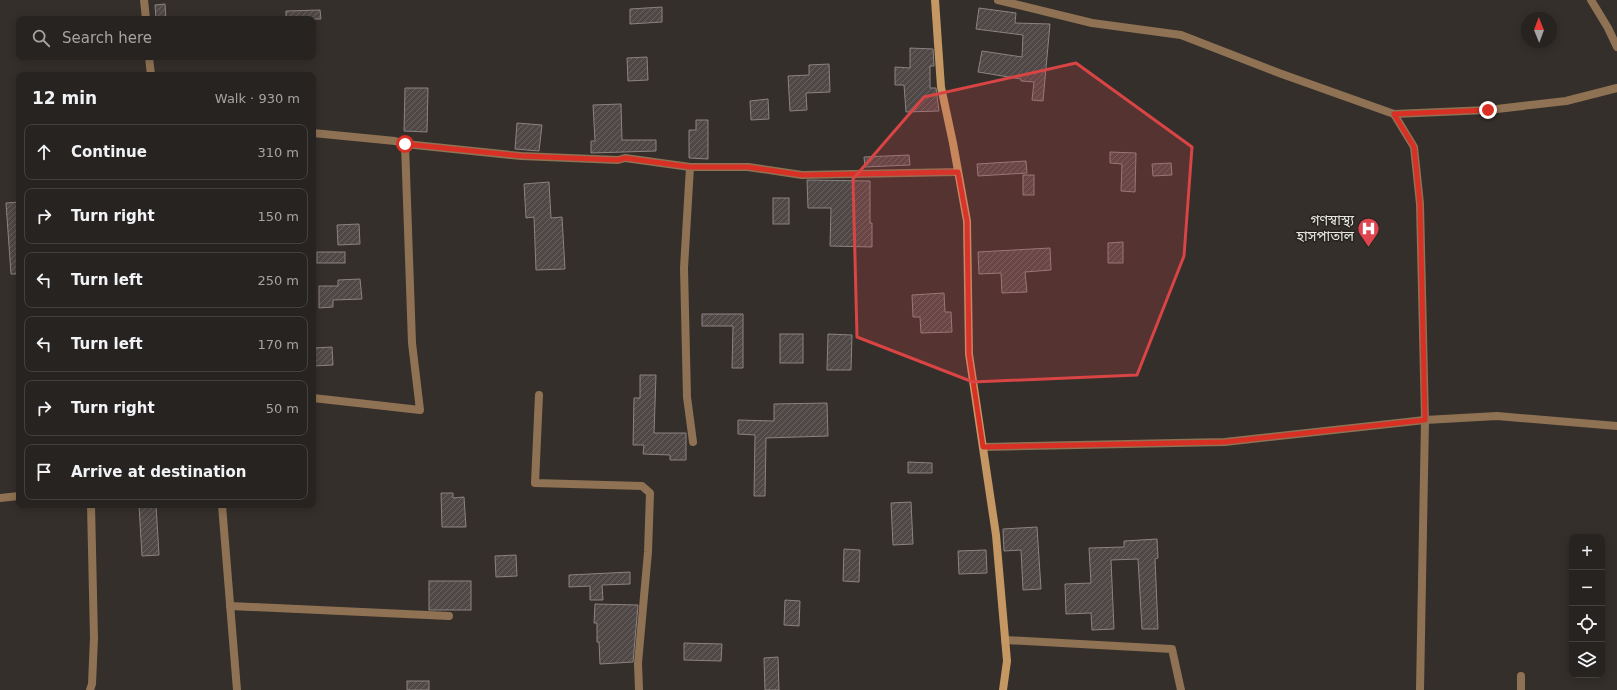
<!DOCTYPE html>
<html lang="en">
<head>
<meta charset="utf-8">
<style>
  :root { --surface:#272320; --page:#2f2b29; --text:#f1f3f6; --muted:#a4a4a5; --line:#43403e }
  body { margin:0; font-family:"DejaVu Sans","Noto Sans Bengali",sans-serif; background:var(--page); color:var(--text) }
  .controls { position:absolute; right:12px; bottom:12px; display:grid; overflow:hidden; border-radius:8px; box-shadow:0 2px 10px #0003 }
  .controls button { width:36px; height:36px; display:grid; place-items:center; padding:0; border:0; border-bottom:1px solid var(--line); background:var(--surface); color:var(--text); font:20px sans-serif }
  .compass { position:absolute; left:1521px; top:12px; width:36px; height:36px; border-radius:50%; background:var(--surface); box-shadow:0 2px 10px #0003; rotate:359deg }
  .stop { position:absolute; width:12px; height:12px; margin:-9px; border:3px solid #d93025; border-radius:50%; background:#fff }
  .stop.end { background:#d93025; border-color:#fff; box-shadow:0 1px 4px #0008 }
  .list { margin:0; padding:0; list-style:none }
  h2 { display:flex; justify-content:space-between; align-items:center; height:52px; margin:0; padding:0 16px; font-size:17px }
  h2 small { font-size:13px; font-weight:400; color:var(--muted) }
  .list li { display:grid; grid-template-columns:26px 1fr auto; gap:12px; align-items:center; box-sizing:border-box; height:56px; margin:0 8px 8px; padding:0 8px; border:1px solid var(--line); border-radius:8px }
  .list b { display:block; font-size:15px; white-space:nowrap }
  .list em { font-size:13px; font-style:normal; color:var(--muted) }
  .icon { flex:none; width:22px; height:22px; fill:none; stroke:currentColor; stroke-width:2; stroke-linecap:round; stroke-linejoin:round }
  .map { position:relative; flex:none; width:1617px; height:690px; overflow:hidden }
  .search { position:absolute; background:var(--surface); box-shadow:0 2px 10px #0003; left:16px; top:16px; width:300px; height:44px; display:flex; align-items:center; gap:10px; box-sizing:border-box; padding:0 14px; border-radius:8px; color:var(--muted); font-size:15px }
  .panel { position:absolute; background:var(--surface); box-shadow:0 2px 10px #0003; left:16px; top:72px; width:300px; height:436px; border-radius:8px }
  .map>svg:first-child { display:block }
  .building { fill:url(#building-hatch); stroke:#8b8382 }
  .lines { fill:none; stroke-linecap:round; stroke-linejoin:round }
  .street { stroke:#8f7253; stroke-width:8 }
  .secondary { stroke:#c59763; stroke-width:8 }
  .route { stroke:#d93025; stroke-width:5 }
  .marked { fill:#d94444; fill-opacity:0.2; stroke:#d94444; stroke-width:3; stroke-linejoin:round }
  .labels { text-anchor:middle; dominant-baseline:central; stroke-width:3.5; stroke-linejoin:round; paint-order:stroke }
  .poi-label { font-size:14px; fill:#e8e6e3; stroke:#2a2621; text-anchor:end }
</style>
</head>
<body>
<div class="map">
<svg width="1617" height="690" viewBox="0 0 1617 690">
  <defs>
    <pattern id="building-hatch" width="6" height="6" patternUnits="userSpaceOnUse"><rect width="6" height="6" fill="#4f4846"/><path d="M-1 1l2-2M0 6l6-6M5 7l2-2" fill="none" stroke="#686261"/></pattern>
  </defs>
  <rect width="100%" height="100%" fill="#342f2b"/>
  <g class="building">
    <polygon points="165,4 166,19 156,19 155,5"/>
    <polygon points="662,7 662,22 630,24 630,9"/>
    <polygon points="979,8 1016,13 1015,23 1050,24 1043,101 1032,100 1034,82 1021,81 1021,79 978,72 982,51 1022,57 1023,35 976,29"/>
    <polygon points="320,10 321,19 286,19 286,11"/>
    <polygon points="910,48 933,49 934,66 930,66 930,88 936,88 939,111 906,112 904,85 895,85 895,67 910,68"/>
    <polygon points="647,57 648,80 628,81 627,58"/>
    <polygon points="829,64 830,92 806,93 807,110 790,111 788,76 809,75 809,65"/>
    <polygon points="405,88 428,88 427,132 404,131"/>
    <polygon points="768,99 769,119 751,120 750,101"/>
    <polygon points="621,104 622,140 656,140 656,151 591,153 591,141 595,141 593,105"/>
    <polygon points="696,120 708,120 708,159 689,158 689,130 696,130"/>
    <polygon points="517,123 542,125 539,151 515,149"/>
    <polygon points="1110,152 1136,153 1135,192 1121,191 1122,164 1110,163"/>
    <polygon points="909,155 910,165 865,167 864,157"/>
    <polygon points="1026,161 1027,173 978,176 977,164"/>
    <polygon points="1171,163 1172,175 1153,176 1152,164"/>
    <rect x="1023" y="175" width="11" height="20"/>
    <polygon points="807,180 870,181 870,223 872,223 872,247 830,246 831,208 808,208"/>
    <polygon points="549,182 551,218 562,217 565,269 536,270 534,217 526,218 524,184"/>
    <rect x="773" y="198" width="16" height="26"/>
    <polygon points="19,202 19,274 11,274 6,203"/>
    <polygon points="359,224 360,244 338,245 337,225"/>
    <polygon points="1123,242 1123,263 1108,263 1108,243"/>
    <polygon points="1050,248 1051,270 1025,272 1027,292 1002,293 1001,273 979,274 978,252"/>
    <rect x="317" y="252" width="28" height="11"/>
    <polygon points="360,279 362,299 333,300 333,307 319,308 319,286 338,286 338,280"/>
    <polygon points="944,293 945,312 951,312 952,332 921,333 920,317 913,317 912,295"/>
    <polygon points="702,314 743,314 743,368 732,368 733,326 702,326"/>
    <rect x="780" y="334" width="23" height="29"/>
    <polygon points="828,334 852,335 851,370 827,370"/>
    <polygon points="332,347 333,365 313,366 313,348"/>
    <polygon points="640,375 656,375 654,433 686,433 686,460 670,460 670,455 643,454 644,445 633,445 634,398 640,398"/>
    <polygon points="827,403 828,436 766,438 765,496 754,496 755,435 738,434 738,420 774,421 774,404"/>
    <polygon points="908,462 932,463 932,473 908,473"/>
    <polygon points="441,493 453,493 453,498 464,497 466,527 442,527"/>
    <polygon points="911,502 913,544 893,545 891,503"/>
    <polygon points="139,505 156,505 159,555 142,556"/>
    <polygon points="1037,527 1041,589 1023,590 1021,550 1004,551 1003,529"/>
    <polygon points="1157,539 1158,558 1155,559 1158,629 1142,629 1138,559 1111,560 1114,629 1092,630 1091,613 1066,614 1065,584 1091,583 1089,548 1124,547 1124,541"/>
    <polygon points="844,549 860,550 859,582 843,581"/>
    <polygon points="986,550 987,573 959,574 958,551"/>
    <polygon points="516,555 517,576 496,577 495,556"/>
    <polygon points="630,572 630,584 602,585 603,600 590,600 590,586 569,587 569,575"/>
    <rect x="429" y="581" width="42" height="29"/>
    <polygon points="785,600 800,601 799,626 784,625"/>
    <polygon points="595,604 638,605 633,662 600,664 599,642 597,642 597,623 594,623"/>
    <polygon points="684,643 722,644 721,661 684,660"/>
    <polygon points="778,657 779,690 765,690 764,658"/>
    <rect x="407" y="681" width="22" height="9"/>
  </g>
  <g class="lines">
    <g class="street">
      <polyline points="144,0 146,19"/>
      <polyline points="998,0 1092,23 1181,35 1279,73 1394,114 1488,110 1566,101 1617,88"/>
      <polyline points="1591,0 1608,28 1617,47"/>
      <polyline points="149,57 151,75"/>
      <polyline points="1394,114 1414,147 1420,204 1425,420 1420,690"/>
      <polyline points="313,133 395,141 405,144 521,156 618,160 625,158 690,167 748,167 802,175 958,172"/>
      <polyline points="690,167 684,268 687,397 693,442"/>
      <polyline points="539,395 535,483 642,486 650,493 648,552 638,663 639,690"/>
      <polyline points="313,398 420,410 412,343 405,144"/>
      <polyline points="983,447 1225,442 1425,420 1497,416 1617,426"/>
      <polyline points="0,498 19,496"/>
      <polyline points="222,505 237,690"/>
      <polyline points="230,606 449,616"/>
      <polyline points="1005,640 1172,649 1181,690"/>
      <polyline points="1521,676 1521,690"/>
      <polyline points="90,690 92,684 94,638 91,505"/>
    </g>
    <polyline class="secondary" points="935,0 941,87 953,143 967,221 969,354 996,535 1007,661 1003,690"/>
  </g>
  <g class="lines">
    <polyline class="route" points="405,144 522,156 618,160 625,158 690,167 748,167 802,175 958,172 967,221 969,354 983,447 1225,442 1425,420 1420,204 1414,147 1394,114 1488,110"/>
  </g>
  <path class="marked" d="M1076,63l116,84 -8,109 -47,119 -164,7 -116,-45 -4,-158 71,-82z"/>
  <defs>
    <symbol id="hospital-pin" viewBox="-11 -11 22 30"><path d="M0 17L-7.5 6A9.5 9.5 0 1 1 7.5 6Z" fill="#e0444e" stroke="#2a2621"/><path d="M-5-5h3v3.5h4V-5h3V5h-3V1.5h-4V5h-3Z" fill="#fff"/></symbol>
  </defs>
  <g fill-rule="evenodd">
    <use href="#hospital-pin" x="1356" y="216" width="25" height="34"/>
  </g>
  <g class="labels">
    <g class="poi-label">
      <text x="1354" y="220">গণস্বাস্থ্য<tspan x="1354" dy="16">হাসপাতাল</tspan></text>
    </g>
  </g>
</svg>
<div class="controls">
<button>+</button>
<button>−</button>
<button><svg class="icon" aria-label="locate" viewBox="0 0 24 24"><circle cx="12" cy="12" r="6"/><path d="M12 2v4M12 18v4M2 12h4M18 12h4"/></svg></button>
<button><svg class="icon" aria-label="layers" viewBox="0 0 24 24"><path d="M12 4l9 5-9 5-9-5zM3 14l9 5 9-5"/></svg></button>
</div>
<svg class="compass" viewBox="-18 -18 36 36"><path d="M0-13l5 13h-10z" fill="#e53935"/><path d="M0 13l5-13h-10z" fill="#a4a4a5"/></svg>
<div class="stop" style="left:405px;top:144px"></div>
<div class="stop end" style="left:1488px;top:110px"></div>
<div class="search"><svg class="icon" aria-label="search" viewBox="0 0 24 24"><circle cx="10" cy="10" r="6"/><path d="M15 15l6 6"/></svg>Search here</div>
<section class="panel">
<h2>12 min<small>Walk · 930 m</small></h2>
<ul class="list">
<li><svg class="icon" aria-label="ahead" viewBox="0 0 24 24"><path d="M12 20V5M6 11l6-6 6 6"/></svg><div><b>Continue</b></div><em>310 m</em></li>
<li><svg class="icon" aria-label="right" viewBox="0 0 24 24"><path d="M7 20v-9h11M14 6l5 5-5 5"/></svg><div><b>Turn right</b></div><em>150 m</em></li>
<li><svg class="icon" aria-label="left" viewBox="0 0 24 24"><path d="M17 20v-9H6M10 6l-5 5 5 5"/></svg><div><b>Turn left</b></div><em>250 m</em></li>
<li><svg class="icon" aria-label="left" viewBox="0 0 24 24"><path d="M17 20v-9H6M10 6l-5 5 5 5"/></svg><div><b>Turn left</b></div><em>170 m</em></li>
<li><svg class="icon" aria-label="right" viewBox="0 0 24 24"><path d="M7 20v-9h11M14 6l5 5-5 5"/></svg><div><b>Turn right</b></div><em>50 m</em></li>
<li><svg class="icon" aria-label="arrive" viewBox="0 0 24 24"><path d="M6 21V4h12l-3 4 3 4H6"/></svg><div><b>Arrive at destination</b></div></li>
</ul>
</section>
</div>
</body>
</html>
